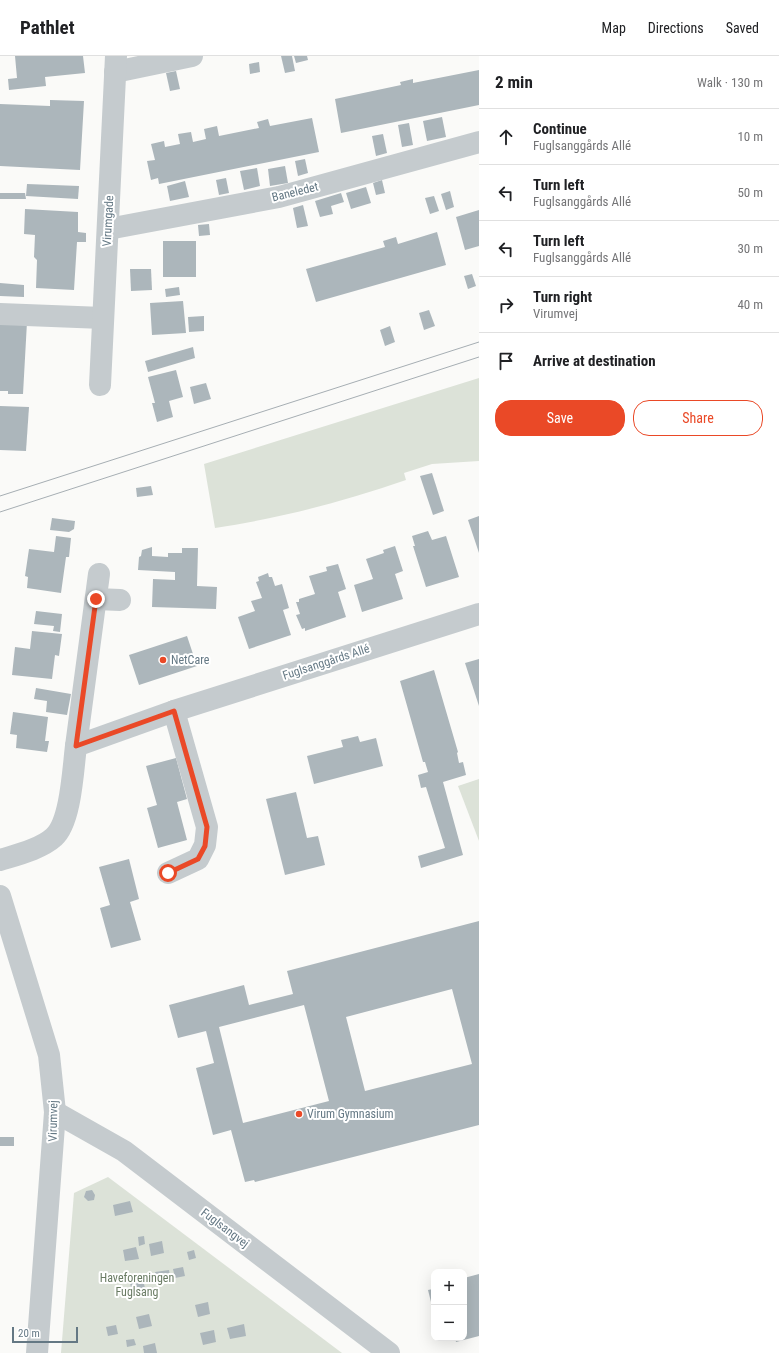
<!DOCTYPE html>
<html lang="en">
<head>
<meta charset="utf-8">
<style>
  :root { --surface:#fff; --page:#f6f6f6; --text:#202124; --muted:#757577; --line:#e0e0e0; --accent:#ea4927 }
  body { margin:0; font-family:"Roboto Condensed",sans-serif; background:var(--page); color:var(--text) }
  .controls { position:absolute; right:12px; bottom:12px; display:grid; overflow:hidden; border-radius:8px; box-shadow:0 4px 16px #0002 }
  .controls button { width:36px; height:36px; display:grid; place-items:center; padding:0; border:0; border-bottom:1px solid var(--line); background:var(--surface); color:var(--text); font:20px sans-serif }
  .scale { position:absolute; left:12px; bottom:10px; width:66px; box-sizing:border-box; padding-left:4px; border:2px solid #647884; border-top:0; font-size:11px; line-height:14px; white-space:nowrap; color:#647884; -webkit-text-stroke:3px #fff; paint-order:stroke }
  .stop { position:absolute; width:12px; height:12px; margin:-9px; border:3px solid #ea4927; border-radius:50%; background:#fff }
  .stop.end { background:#ea4927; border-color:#fff; box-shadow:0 1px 4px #0008 }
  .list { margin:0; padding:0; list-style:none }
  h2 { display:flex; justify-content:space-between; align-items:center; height:52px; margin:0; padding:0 16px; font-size:17px }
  h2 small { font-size:13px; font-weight:400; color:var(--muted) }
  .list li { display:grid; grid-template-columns:26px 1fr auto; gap:12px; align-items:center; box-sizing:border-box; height:56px; padding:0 16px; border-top:1px solid var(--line) }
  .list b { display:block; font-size:15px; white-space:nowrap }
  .list p { margin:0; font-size:13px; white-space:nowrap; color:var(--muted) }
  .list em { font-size:13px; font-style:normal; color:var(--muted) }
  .actions { display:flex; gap:8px; padding:12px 16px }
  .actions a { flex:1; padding:9px 0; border:1px solid var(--accent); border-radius:16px; text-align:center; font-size:14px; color:var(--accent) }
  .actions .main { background:var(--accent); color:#fff }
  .icon { flex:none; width:22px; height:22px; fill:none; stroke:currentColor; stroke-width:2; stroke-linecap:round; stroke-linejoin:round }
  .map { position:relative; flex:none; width:479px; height:1297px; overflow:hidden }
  header { display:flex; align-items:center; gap:24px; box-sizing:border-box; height:56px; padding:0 20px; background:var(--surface); border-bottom:1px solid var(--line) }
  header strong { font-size:19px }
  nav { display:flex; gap:22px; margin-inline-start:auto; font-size:14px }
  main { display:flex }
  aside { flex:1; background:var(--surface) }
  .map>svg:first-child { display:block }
  .green { fill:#dce2d8 }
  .building { fill:#acb6bb; fill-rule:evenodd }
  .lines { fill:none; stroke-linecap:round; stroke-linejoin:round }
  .minor { stroke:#c5cbce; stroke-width:22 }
  .tram { stroke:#a6aeb3; stroke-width:1 }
  .route { stroke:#ea4927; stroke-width:5 }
  .poi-dot { fill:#ea4927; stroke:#fff; stroke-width:1.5 }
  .labels { text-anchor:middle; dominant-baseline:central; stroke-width:4; stroke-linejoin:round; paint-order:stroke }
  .street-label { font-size:12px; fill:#647884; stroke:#fff }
  .poi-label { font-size:12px; fill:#647884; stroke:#fff; text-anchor:start }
  .park-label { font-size:12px; fill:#697b63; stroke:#fff }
</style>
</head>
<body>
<header>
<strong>Pathlet</strong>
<nav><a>Map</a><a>Directions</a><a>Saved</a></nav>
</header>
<main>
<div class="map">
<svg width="479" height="1297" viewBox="0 0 479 1297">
  <rect width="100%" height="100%" fill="#fafaf8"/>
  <g class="green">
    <path d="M479,322v83l-47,3 -28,9 2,7c-64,22 -125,38 -191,48l-11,-64z"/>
    <polygon points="479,723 479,785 458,730"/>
    <polygon points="108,1121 342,1297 61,1297 74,1137"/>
  </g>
  <g class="building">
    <polygon points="15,0 83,0 85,17 45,21 46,30 9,34 8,23 17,22"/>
    <polygon points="281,0 292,0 295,15 285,17"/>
    <polygon points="294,0 307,0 308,4 296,7"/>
    <polygon points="259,6 260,16 250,18 249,8"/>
    <polygon points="479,14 479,49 341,77 335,43 401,29 400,26 413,23 413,27"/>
    <polygon points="176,15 180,33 170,35 166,17"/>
    <polygon points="50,44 84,45 80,114 0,110 0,48 50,50"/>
    <polygon points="442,61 446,81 427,85 423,65"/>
    <polygon points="312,62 319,96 159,128 158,122 151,124 147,105 155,104 151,88 164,85 165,91 180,88 178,78 191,76 193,86 206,83 204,73 217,70 219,80 259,72 257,66 268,63 270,70"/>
    <polygon points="409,67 413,89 402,91 398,69"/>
    <polygon points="383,78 387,97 376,100 372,80"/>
    <polygon points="305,103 308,117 298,120 295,105"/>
    <polygon points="285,110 288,127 270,130 268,113"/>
    <polygon points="257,112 260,130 244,134 240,115"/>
    <polygon points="226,122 229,137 219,139 216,124"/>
    <polygon points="382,124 385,137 376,139 373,127"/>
    <polygon points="185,125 189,141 170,145 167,130"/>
    <polygon points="27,128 79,130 78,143 26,140"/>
    <polygon points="366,131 371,147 351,153 346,137"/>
    <polygon points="450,135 454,151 446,154 441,138"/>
    <polygon points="0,137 25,137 26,143 0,143"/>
    <polygon points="341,137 344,146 331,150 333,158 320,161 315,145"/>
    <polygon points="434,140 439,155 430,158 425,142"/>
    <polygon points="303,149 308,170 297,172 293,152"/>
    <polygon points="25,153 78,156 78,176 86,177 86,186 77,186 74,234 36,232 37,204 34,201 35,179 24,178"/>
    <polygon points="479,154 479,190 465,194 456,161"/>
    <polygon points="209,168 210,179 199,180 198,169"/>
    <polygon points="437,176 446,209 316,246 306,213 385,191 383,185 396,181 398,188"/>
    <rect x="163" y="185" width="33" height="36"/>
    <polygon points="130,213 151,213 152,234 131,235"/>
    <polygon points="472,218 476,230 468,233 464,220"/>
    <polygon points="0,227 24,229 24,241 0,240"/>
    <polygon points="179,231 180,239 166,241 165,233"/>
    <polygon points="183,245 186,277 152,279 150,247"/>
    <polygon points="429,254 435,270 424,274 419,257"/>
    <polygon points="204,260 204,275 189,276 188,261"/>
    <polygon points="0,265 27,266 23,338 8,338 8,335 0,335"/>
    <polygon points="390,270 395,286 385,290 380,274"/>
    <polygon points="193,291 195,302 148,316 145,305"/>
    <polygon points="176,314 183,341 169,345 173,361 157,366 152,347 155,347 148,321"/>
    <polygon points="206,327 211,343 194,348 190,331"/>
    <polygon points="0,350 29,351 26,395 0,394"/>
    <polygon points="432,417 444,455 433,459 420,420"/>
    <polygon points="151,430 153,439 137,441 136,432"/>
    <polygon points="479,460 479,497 468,464"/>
    <polygon points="52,462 75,465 74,473 69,476 50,474"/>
    <polygon points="428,475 432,484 446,480 459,521 426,531 413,490 415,490 412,480"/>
    <polygon points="56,480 71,482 69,501 66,501 61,537 27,532 28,521 25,520 29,493 54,496"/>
    <polygon points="395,490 403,515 395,518 403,543 362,556 354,529 373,523 366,503 384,497 383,494"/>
    <polygon points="152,491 152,500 168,501 168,497 182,497 182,492 198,492 197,530 217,531 216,553 152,551 153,523 175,524 175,516 138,514 139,501 141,500 142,494"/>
    <polygon points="338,508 346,533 338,536 346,561 305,575 305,572 302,573 296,559 300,558 296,546 299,546 299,543 315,538 309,520 327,515 326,511"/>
    <polygon points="268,517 269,521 272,521 275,530 282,528 289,552 283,554 291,579 249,593 238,561 255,555 251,545 262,542 256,526 259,525 258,521"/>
    <polygon points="36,555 62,558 60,576 53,575 54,570 34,568"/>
    <polygon points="32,575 62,578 59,600 55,599 52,623 12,619 15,591 30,593"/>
    <polygon points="187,580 197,610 139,629 129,599"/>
    <polygon points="479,603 479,650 465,607"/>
    <polygon points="434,614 458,696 457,697 459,707 463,706 466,719 443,726 463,799 421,812 418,800 445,792 426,731 421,732 418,719 428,716 425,706 423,706 400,625"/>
    <polygon points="36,632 71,638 67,659 46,656 47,645 34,643"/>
    <polygon points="13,656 48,661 45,685 49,685 47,696 16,692 17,679 10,678"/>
    <polygon points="358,680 360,686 376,682 383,710 314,728 307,700 343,691 341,684"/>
    <polygon points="176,702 187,743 177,746 187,784 158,792 147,752 157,749 146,710"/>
    <polygon points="296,736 307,782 318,780 325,809 285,819 266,743"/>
    <polygon points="129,803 139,843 130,846 141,884 111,892 100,852 110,849 99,811"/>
    <path d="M479,865v204l-224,57 -1,-2 -9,2 -14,-52 -18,5 -17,-67 18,-5 -8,-32 -28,7 -9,-33 75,-20 5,20 44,-11 -6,-23zM452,933l20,75 -107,27 -19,-74zM304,949l25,96 -86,22 -24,-96z"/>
    <rect x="0" y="1081" width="14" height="9"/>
    <polygon points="92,1134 95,1139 94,1144 88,1145 84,1141 86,1135"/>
    <polygon points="130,1145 133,1156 115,1160 113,1149"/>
    <polygon points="144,1180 145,1188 139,1190 138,1181"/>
    <polygon points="162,1185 164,1197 151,1200 149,1188"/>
    <polygon points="136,1191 139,1203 125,1205 123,1194"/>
    <polygon points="194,1194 196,1202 189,1204 187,1196"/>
    <polygon points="183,1211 185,1220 175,1222 173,1213"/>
    <polygon points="169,1214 171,1226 158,1228 155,1216"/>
    <polygon points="479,1218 479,1280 456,1286 455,1282 464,1282 464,1222"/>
    <polygon points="142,1220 145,1232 132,1235 129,1223"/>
    <polygon points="434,1230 434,1254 433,1254 428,1234 433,1233 432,1231"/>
    <polygon points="208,1246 210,1258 198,1261 195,1249"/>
    <polygon points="149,1258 152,1270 139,1273 136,1261"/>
    <polygon points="244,1268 246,1280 230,1283 227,1272"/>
    <polygon points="116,1269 118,1278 108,1280 106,1271"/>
    <polygon points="214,1274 216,1286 203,1289 200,1277"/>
    <polygon points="134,1283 136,1289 127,1291 126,1284"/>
    <polygon points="155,1287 157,1297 144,1297 143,1290"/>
  </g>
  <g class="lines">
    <g class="minor">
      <polyline points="115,16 192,0"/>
      <polyline points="108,173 279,141 479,86"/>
      <polyline points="0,258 103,262"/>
      <polyline points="100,329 116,0"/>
      <polyline points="96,543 120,544"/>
      <polyline points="76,690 99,518"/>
      <path d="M0,804c16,-5 41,-11 54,-23 17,-15 19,-68 22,-91l98,-35 305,-97"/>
      <polyline points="168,817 198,803 205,789 207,771 174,655"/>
      <polyline points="0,840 49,999 55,1056 37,1297"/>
      <polyline points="55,1056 124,1095 389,1297"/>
    </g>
    <g class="tram">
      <polyline points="0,440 479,286"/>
      <polyline points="0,456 479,301"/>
    </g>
  </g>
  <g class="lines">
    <polyline class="route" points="96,543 76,690 174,655 207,771 205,790 198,803 168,817"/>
  </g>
  <g class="poi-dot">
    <circle cx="163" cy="604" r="4"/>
    <circle cx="299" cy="1058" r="4"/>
  </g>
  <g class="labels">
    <g class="street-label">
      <text transform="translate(295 136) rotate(-14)">Baneledet</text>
      <text transform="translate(108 165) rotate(-87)">Virumgade</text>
      <text transform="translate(326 606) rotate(-18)">Fuglsanggårds Allé</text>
      <text transform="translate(53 1065) rotate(-89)">Virumvej</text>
      <text transform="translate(225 1172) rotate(37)">Fuglsangvej</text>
    </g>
    <g class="poi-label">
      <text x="171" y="604">NetCare</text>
      <text x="307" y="1058">Virum Gymnasium</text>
    </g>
    <g class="park-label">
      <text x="137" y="1222">Haveforeningen<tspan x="137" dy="14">Fuglsang</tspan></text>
    </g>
  </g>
</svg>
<div class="controls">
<button>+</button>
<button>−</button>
</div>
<div class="scale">20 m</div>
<div class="stop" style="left:168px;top:817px"></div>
<div class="stop end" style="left:96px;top:543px"></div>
</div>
<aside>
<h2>2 min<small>Walk · 130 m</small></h2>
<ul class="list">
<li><svg class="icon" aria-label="ahead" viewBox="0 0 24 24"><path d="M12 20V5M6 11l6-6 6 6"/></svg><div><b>Continue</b><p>Fuglsanggårds Allé</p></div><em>10 m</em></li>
<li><svg class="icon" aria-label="left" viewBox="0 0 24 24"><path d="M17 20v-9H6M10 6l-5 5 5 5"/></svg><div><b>Turn left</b><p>Fuglsanggårds Allé</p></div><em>50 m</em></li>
<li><svg class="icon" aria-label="left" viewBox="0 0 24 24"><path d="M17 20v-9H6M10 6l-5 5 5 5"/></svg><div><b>Turn left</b><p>Fuglsanggårds Allé</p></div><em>30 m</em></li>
<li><svg class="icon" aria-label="right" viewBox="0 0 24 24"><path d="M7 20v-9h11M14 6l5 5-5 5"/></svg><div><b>Turn right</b><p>Virumvej</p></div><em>40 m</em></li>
<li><svg class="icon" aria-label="arrive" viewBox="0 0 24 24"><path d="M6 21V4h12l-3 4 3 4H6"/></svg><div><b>Arrive at destination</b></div></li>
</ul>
<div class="actions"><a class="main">Save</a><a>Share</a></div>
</aside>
</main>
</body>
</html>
